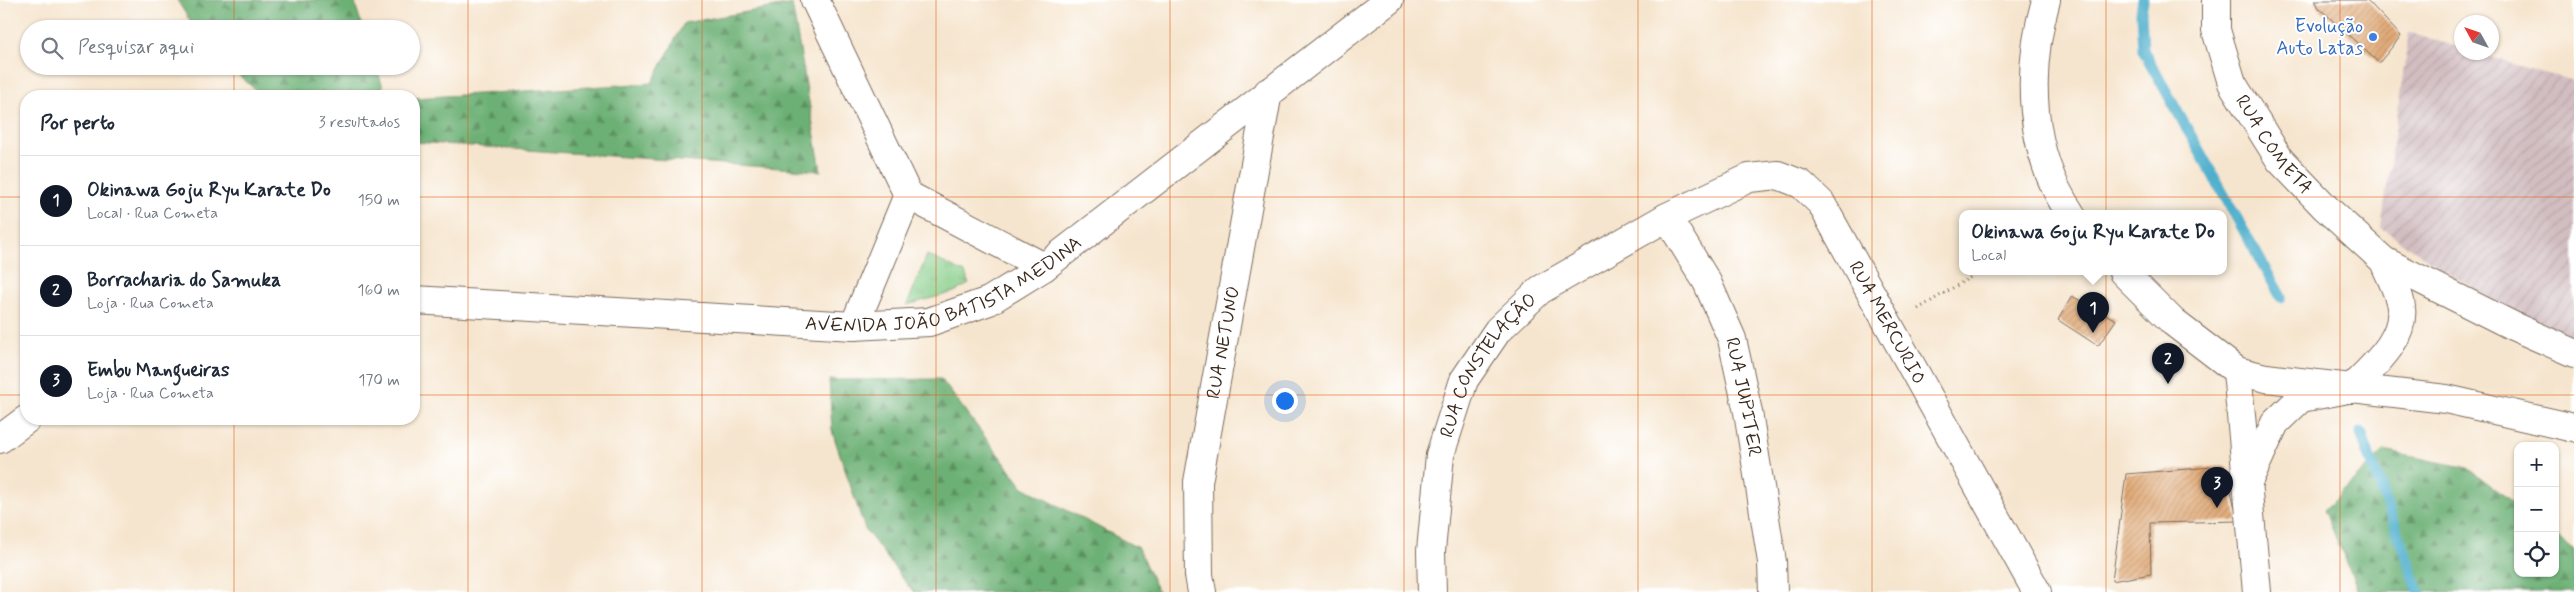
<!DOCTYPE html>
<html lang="pt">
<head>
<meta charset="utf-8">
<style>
  :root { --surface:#fff; --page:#f6f6f7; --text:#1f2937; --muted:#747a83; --line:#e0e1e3; --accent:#111827 }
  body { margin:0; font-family:Mynerve,sans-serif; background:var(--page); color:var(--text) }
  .controls { position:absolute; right:15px; bottom:15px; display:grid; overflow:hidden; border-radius:10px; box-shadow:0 1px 4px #0004 }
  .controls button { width:45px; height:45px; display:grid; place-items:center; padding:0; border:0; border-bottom:1px solid var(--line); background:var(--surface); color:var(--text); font:25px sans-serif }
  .compass { position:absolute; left:2454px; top:15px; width:45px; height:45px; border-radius:50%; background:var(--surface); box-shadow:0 1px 4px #0004; rotate:310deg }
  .you { position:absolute; left:1284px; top:400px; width:18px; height:18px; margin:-12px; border:4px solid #fff; border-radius:50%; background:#1a73e8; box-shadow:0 0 0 8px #1a73e833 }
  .badge { display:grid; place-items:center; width:32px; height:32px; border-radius:50%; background:var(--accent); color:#fff; font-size:16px; font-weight:700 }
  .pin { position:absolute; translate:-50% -41px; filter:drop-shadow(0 1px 2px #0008) }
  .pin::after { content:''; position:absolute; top:26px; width:18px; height:15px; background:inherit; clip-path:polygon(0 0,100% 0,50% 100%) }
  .popup { position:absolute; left:1959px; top:210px; width:268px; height:65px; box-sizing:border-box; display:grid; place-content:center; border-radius:10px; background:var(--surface); filter:drop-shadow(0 1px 4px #0005); font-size:16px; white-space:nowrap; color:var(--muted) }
  .popup b { font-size:19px; color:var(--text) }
  .popup::after { content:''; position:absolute; left:50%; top:100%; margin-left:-10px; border:10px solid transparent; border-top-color:var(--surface) }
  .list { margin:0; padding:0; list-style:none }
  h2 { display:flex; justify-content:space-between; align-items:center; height:65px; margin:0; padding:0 20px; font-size:21px }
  h2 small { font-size:16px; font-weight:400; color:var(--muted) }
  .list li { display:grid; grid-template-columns:32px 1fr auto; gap:15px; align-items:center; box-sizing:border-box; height:90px; padding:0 20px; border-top:1px solid var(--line) }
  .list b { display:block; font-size:19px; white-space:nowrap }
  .list p { margin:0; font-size:16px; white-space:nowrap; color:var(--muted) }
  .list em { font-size:16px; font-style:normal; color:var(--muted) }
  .icon { flex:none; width:28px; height:28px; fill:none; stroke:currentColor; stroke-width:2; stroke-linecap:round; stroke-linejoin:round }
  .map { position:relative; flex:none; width:2574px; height:592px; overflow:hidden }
  .search { position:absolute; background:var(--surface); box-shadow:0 1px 4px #0004; left:20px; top:20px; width:400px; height:55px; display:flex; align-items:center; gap:12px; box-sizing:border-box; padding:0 18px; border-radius:28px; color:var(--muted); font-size:19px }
  .panel { position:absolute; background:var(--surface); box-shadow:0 1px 4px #0004; left:20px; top:90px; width:400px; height:335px; border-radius:20px }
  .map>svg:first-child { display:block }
  .industrial { fill:url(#industrial-furrows) }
  .grass { fill:url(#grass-tufts); stroke:#607c53 }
  .forest { fill:url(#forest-firs); stroke:#546d49 }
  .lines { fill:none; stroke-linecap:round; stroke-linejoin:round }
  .stream { stroke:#4dafcc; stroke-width:11 }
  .building { fill:url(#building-hatch) }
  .minor-casing { stroke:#7c6b5c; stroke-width:30 }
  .secondary-casing { stroke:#7c6b5c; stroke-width:30 }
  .path { stroke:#7c6b5c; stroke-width:3; stroke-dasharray:1 4; stroke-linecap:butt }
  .minor { stroke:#fff; stroke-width:28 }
  .secondary { stroke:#fff; stroke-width:28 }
  .grid { fill:none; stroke:#df570d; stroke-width:1; stroke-opacity:0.55 }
  .shop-dot { fill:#3f7fe0; stroke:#fff; stroke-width:2 }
  .labels { text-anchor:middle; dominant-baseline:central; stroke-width:4; stroke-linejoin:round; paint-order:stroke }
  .shop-label { font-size:19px; fill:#366cbe; stroke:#fff; text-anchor:end }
  .street-label { font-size:19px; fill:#3b2a1e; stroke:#fff }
</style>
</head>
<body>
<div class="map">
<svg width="2574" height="592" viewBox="0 0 2574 592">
  <defs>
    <pattern id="industrial-furrows" width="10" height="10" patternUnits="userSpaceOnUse" patternTransform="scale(1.25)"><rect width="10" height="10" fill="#d2bec1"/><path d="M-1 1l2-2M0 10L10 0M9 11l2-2" fill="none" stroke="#b5a3a5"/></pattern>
    <pattern id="grass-tufts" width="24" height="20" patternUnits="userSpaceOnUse" patternTransform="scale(1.25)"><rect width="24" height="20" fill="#86cd88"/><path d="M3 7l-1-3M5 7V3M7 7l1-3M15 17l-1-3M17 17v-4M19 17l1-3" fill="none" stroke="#75b075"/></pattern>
    <pattern id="forest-firs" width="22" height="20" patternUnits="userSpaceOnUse" patternTransform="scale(1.25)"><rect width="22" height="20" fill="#6cb074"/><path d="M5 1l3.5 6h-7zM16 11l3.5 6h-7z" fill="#5a8f5f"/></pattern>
    <pattern id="building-hatch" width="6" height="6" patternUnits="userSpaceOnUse" patternTransform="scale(1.25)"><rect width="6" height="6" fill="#e0a772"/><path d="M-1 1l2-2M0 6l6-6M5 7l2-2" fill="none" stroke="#b7885d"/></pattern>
  </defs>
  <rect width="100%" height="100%" fill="#fff"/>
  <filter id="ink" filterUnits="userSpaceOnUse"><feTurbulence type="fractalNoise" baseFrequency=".02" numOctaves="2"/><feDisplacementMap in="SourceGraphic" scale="10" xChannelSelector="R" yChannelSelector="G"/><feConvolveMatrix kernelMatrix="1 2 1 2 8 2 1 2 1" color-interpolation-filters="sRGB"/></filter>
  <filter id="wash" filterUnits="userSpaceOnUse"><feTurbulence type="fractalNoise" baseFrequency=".0096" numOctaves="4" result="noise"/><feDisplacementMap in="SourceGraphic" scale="20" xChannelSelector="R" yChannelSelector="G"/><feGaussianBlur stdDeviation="1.12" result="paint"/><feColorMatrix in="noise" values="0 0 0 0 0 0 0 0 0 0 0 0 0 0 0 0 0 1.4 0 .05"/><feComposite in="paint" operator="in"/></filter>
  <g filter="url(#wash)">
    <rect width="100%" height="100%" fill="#f6e5ce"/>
    <polygon class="industrial" points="2409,32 2461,48 2462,52 2476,53 2574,82 2574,342 2540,333 2381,228"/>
    <polygon class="grass" points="927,255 965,273 969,284 954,292 907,305"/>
    <g class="forest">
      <polygon points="177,0 354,0 363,29 195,29"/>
      <polygon points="792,4 821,171 414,142 414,98 652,83 684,23"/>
      <polygon points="228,66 376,66 386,96 263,96"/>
      <polygon points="941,379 1023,487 1138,548 1158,592 913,592 865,529 832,431 829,380"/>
      <polygon points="2384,451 2468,468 2518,506 2518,573 2555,573 2555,536 2574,550 2574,592 2359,592 2324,510"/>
    </g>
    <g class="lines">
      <g class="stream">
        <polyline points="2143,0 2141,12 2143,50 2281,297"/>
        <polyline points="2361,433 2419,592"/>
      </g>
    </g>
    <g id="blocks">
      <g class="building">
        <polygon points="2315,0 2367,0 2401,36 2379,63 2319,8"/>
        <polygon points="2072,296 2116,320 2098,346 2058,320"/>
        <polygon points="2225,466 2238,521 2150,523 2151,574 2112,581 2126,474"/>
      </g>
    </g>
  </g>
  <g filter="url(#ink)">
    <use href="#blocks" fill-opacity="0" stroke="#7c6b5c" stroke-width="1"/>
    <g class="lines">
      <defs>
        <g id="minor">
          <polyline points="815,0 908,195 1044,267"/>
          <path id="s1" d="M1667,217l40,65 25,57 16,73 24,150 1,30"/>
          <polyline points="854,326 908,195"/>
          <polyline points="2237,371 2257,592"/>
          <polyline points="2248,482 2275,423 2301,398 2343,390"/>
          <path id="s2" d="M1202,592l-3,-17 -1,-93 70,-390"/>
          <path id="s3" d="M1432,592l-1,-41 9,-96 24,-75 34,-50 42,-40 127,-73 82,-39 29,-3 23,9 20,19 216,389"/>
        </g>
        <g id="secondary">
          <path d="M2046,0c-20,71 -18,152 25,214"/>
          <path id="s4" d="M2216,0v30l16,53 48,77 46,48 58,53 131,66 59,26"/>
          <polyline points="2123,272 2173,322 2237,371 2266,378 2446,399 2574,428"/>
          <path id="s5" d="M414,300l440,26 75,-4 60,-21 55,-34 345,-267"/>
          <path d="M2351,389c19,-21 54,-48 50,-81 -1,-15 -12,-33 -17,-47"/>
          <polyline points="0,439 27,419"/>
        </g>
      </defs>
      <use href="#minor" class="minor-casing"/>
      <use href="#secondary" class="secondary-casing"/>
      <polyline class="path" points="1918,309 1979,272"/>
      <use href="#minor" class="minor"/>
      <use href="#secondary" class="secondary"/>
    </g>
  </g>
  <path class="grid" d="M234,0v29M468,0v592M702,0v592M936,0v592M1170,0v592M1404,0v592M1638,0v592M1872,0v592M2106,0v592M2340,0v592M234,66v30M0,197h26M414,197h2160M0,395h26M414,395h2160M234,419v173"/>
  <circle class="shop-dot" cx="2373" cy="37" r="5"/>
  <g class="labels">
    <g class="shop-label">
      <text x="2363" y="26">Evolução<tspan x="2363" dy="22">Auto Latas</tspan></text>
    </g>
    <g class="street-label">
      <text stroke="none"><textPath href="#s4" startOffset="160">RUA COMETA</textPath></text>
      <text stroke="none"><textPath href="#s5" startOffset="540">AVENIDA JOÃO BATISTA MEDINA</textPath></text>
      <text stroke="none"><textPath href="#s3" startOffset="790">RUA MERCURIO</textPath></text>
      <text stroke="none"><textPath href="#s2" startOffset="252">RUA NETUNO</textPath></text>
      <text stroke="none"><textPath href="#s3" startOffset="241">RUA CONSTELAÇÃO</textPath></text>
      <text stroke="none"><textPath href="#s1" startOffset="198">RUA JUPITER</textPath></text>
    </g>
  </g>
</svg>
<div class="controls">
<button>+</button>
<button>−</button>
<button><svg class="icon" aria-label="locate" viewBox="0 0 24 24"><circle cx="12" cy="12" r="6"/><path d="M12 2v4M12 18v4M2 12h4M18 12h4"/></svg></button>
</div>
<svg class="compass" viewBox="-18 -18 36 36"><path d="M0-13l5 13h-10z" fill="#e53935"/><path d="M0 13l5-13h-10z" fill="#747a83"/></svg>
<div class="you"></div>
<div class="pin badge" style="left:2093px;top:333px">1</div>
<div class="popup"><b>Okinawa Goju Ryu Karate Do</b>Local</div>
<div class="pin badge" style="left:2168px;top:384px">2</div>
<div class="pin badge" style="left:2217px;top:508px">3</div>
<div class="search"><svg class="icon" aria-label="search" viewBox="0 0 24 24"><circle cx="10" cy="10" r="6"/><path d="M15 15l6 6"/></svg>Pesquisar aqui</div>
<section class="panel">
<h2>Por perto<small>3 resultados</small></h2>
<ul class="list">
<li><span class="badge">1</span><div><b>Okinawa Goju Ryu Karate Do</b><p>Local · Rua Cometa</p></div><em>150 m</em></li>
<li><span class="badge">2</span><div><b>Borracharia do Samuka</b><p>Loja · Rua Cometa</p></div><em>160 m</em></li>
<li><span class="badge">3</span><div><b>Embu Mangueiras</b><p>Loja · Rua Cometa</p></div><em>170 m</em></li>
</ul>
</section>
</div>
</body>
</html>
